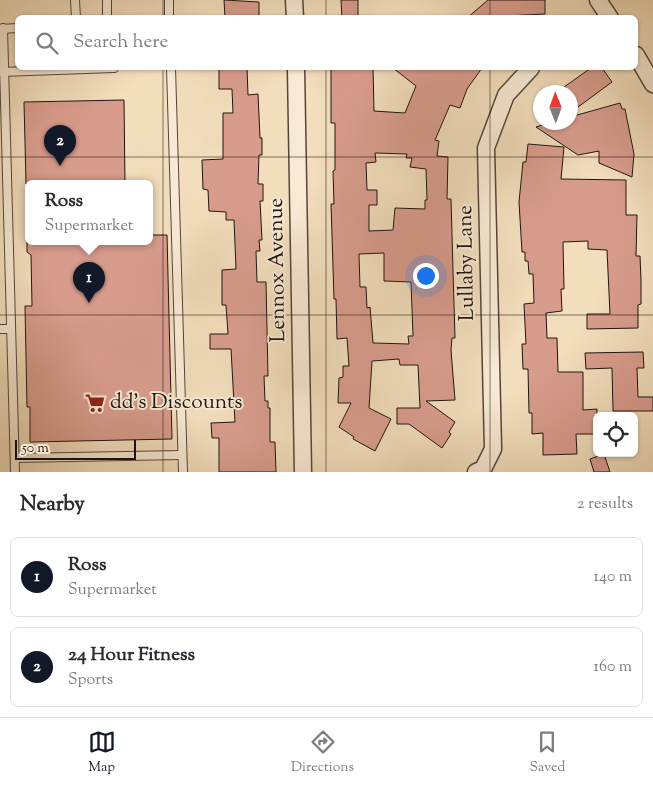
<!DOCTYPE html>
<html lang="en">
<head>
<meta charset="utf-8">
<style>
  :root { --surface:#fff; --page:#f2f2f3; --text:#2b2b33; --muted:#7c7c81; --line:#e1e1e2; --accent:#111827 }
  body { margin:0; font-family:"Sorts Mill Goudy",serif; background:var(--page); color:var(--text) }
  .controls { position:absolute; right:15px; bottom:15px; display:grid; overflow:hidden; border-radius:8px; box-shadow:0 1px 4px #0004 }
  .controls button { width:45px; height:45px; display:grid; place-items:center; padding:0; border:0; border-bottom:1px solid var(--line); background:var(--surface); color:var(--text); font:25px sans-serif }
  .compass { position:absolute; left:533px; top:85px; width:45px; height:45px; border-radius:50%; background:var(--surface); box-shadow:0 1px 4px #0004; rotate:359deg }
  .scale { position:absolute; left:15px; bottom:12px; width:121px; box-sizing:border-box; padding-left:5px; border:2px solid #21140f; border-top:0; font-size:14px; line-height:18px; white-space:nowrap; color:#21140f; -webkit-text-stroke:4px #f7e9d3; paint-order:stroke }
  .you { position:absolute; left:425px; top:275px; width:18px; height:18px; margin:-12px; border:4px solid #fff; border-radius:50%; background:#1a73e8; box-shadow:0 0 0 8px #1a73e833 }
  .badge { display:grid; place-items:center; width:32px; height:32px; border-radius:50%; background:var(--accent); color:#fff; font-size:16px; font-weight:700 }
  .pin { position:absolute; translate:-50% -41px; filter:drop-shadow(0 1px 2px #0008) }
  .pin::after { content:''; position:absolute; top:26px; width:18px; height:15px; background:inherit; clip-path:polygon(0 0,100% 0,50% 100%) }
  .popup { position:absolute; left:25px; top:180px; width:128px; height:65px; box-sizing:border-box; display:grid; place-content:center; border-radius:8px; background:var(--surface); filter:drop-shadow(0 1px 4px #0005); font-size:16px; white-space:nowrap; color:var(--muted) }
  .popup b { font-size:19px; color:var(--text) }
  .popup::after { content:''; position:absolute; left:50%; top:100%; margin-left:-10px; border:10px solid transparent; border-top-color:var(--surface) }
  .list { margin:0; padding:0; list-style:none }
  h2 { display:flex; justify-content:space-between; align-items:center; height:65px; margin:0; padding:0 20px; font-size:21px }
  h2 small { font-size:16px; font-weight:400; color:var(--muted) }
  .list li { display:grid; grid-template-columns:32px 1fr auto; gap:15px; align-items:center; box-sizing:border-box; height:80px; margin:0 10px 10px; padding:0 10px; border:1px solid var(--line); border-radius:8px }
  .list b { display:block; font-size:19px; white-space:nowrap }
  .list p { margin:0; font-size:16px; white-space:nowrap; color:var(--muted) }
  .list em { font-size:16px; font-style:normal; color:var(--muted) }
  .icon { flex:none; width:28px; height:28px; fill:none; stroke:currentColor; stroke-width:2; stroke-linecap:round; stroke-linejoin:round }
  .map { position:relative; flex:none; width:653px; height:472px; overflow:hidden }
  .search { position:absolute; background:var(--surface); box-shadow:0 1px 4px #0004; left:15px; right:15px; top:15px; height:55px; display:flex; align-items:center; gap:12px; box-sizing:border-box; padding:0 18px; border-radius:8px; color:var(--muted); font-size:19px }
  .sheet { height:245px; background:var(--surface) }
  nav { display:flex; justify-content:space-around; align-items:center; box-sizing:border-box; height:70px; border-top:1px solid var(--line); background:var(--surface); font-size:14px; color:var(--muted) }
  nav a { display:grid; justify-items:center; gap:2px }
  nav .on { color:var(--accent) }
  .map>svg:first-child { display:block }
  .building { fill:#d89c8d; stroke:#21140f; fill-rule:evenodd }
  .lines { fill:none; stroke-linecap:round; stroke-linejoin:round }
  .service-casing { stroke:#55463a; stroke-width:10 }
  .minor-casing { stroke:#55463a; stroke-width:19 }
  .service { stroke:#f7e9d3; stroke-width:8 }
  .minor { stroke:#f7e9d3; stroke-width:16 }
  .grid { fill:none; stroke:#21140f; stroke-width:1; stroke-opacity:0.55 }
  .labels { text-anchor:middle; dominant-baseline:central; stroke-width:4; stroke-linejoin:round; paint-order:stroke }
  .street-label { font-size:21px; fill:#21140f; stroke:#f7e9d3 }
  .poi-label { font-size:21px; fill:#21140f; stroke:#f7e9d3; text-anchor:start }
</style>
</head>
<body>
<div class="map">
<svg width="653" height="472" viewBox="0 0 653 472">
  <rect width="100%" height="100%" fill="#f2ddbc"/>
  <filter id="stains"><feTurbulence type="fractalNoise" baseFrequency=".004" numOctaves="4"/><feColorMatrix values="0 0 0 0 .2 0 0 0 0 .09 0 0 0 0 .02 0 0 0 .5 -.17"/></filter>
  <radialGradient id="worn" r=".72"><stop offset=".6" stop-color="#630" stop-opacity="0"/><stop offset="1" stop-color="#630" stop-opacity=".3"/></radialGradient>
  <g class="building">
    <polygon points="224,0 259,2 259,18 225,18"/>
    <polygon points="341,0 358,0 358,18 342,18"/>
    <polygon points="488,0 545,0 545,14 467,18"/>
    <polygon points="219,68 247,68 248,95 258,94 260,138 262,138 262,155 259,155 258,184 263,184 263,201 260,201 262,240 259,240 260,251 256,251 257,282 266,282 268,376 264,376 265,401 268,401 268,408 270,408 270,442 275,442 276,472 219,472 219,438 212,438 211,423 235,422 231,349 210,349 210,334 228,334 226,305 222,305 222,270 236,269 234,220 226,220 226,212 209,211 208,190 203,189 202,160 223,159 223,113 233,113 232,89 219,89"/>
    <path d="M331,68h42l1,43 31,2 11,-27 -23,-18h89l-15,21 -7,19 -10,-3 -15,35 4,1 -2,15 11,1 -1,42h4l2,72 2,67h-3l-1,12 4,50 -29,1 29,21 -6,10 2,2 -9,14 -33,-24h-12v-16h23l-2,-43h-18l-1,-6 -27,2 -3,47 22,11 -16,32 -22,-12 1,-2 -15,-10 12,-24h-13l1,-25 4,-1v-11h6l-2,-28 -10,1 -1,-40h-2l-3,-95h3l-1,-33 2,-1v-47h-4zM375,153l32,1 -1,4h6l-2,9 16,2 1,31h-2v9l-30,-1 -2,22 -24,1v-26h8v-15h-10l-1,-27 10,-1zM384,253v28l27,1 2,54h-5l1,8 -36,-1 -3,-36 -3,1 -1,-21h-6l-1,-33z"/>
    <polygon points="591,68 602,68 612,82 578,107 570,92 564,87"/>
    <polygon points="124,100 125,184 26,184 24,102"/>
    <polygon points="620,103 622,109 625,109 634,154 632,177 599,163 599,151 578,155 536,127 552,122 570,122 570,117"/>
    <polygon points="528,144 564,147 561,179 626,180 626,215 637,215 636,256 640,256 641,280 641,304 638,305 638,328 587,329 587,314 610,314 607,250 588,249 588,241 563,242 564,289 561,289 562,311 546,313 547,338 557,338 558,372 583,372 583,410 597,409 597,434 576,434 577,454 543,455 543,433 532,434 532,413 529,413 528,369 523,369 522,344 526,344 524,304 534,303 533,274 529,274 528,261 525,261 525,252 522,252 519,202 523,162 526,162"/>
    <polygon points="149,235 167,235 172,439 30,442 30,407 27,407 25,306 32,306 31,255 27,252 27,242 149,242"/>
    <polygon points="643,352 644,368 637,368 638,397 653,397 653,411 613,411 612,368 586,369 585,353"/>
    <polygon points="604,454 610,472 594,472 590,459"/>
  </g>
  <g class="lines">
    <defs>
      <g id="service">
        <polyline points="75,0 76,18"/>
        <polyline points="107,0 107,18"/>
        <polyline points="169,0 169,18"/>
        <polyline points="3,28 15,472"/>
        <polyline points="0,29 18,28"/>
        <polyline points="171,68 183,472"/>
        <polyline points="1,72 114,68"/>
        <polyline points="0,329 11,329"/>
        <polyline points="15,458 182,455"/>
      </g>
      <g id="minor">
        <polyline points="294,0 295,18"/>
        <polyline points="598,0 610,18"/>
        <polyline points="636,55 653,84"/>
        <polyline points="296,68 303,472"/>
        <polyline points="476,472 483,469 493,449 486,148 506,95 531,68"/>
      </g>
    </defs>
    <use href="#service" class="service-casing"/>
    <use href="#minor" class="minor-casing"/>
    <use href="#service" class="service"/>
    <use href="#minor" class="minor"/>
  </g>
  <path class="grid" d="M163,0v18M326,0v18M490,0v18M163,68v404M326,68v404M490,68v404M0,157h653M0,315h653"/>
  <defs>
    <symbol id="supermarket-bare" viewBox="-9 -9 18 18"><path d="M-6-5.5h2.5l.6 2H6L4.5 2H-2.5L-4.4-4H-6ZM-1.5 3.2a1.3 1.3 0 1 0 .1 0ZM3 3.2a1.3 1.3 0 1 0 .1 0Z" fill="#8f2418" stroke="#f7e9d3" stroke-width="2.5" paint-order="stroke"/></symbol>
  </defs>
  <g fill-rule="evenodd">
    <use href="#supermarket-bare" x="81" y="389" width="28" height="28"/>
  </g>
  <g class="labels">
    <g class="street-label">
      <text transform="translate(467 263) rotate(-91)">Lullaby Lane</text>
      <text transform="translate(278 270) rotate(-91)">Lennox Avenue</text>
    </g>
    <g class="poi-label">
      <text x="110" y="403">dd's Discounts</text>
    </g>
  </g>
  <rect width="100%" height="100%" filter="url(#stains)"/>
  <rect width="100%" height="100%" fill="url(#worn)"/>
</svg>
<div class="controls">
<button><svg class="icon" aria-label="locate" viewBox="0 0 24 24"><circle cx="12" cy="12" r="6"/><path d="M12 2v4M12 18v4M2 12h4M18 12h4"/></svg></button>
</div>
<svg class="compass" viewBox="-18 -18 36 36"><path d="M0-13l5 13h-10z" fill="#e53935"/><path d="M0 13l5-13h-10z" fill="#7c7c81"/></svg>
<div class="scale">50 m</div>
<div class="you"></div>
<div class="pin badge" style="left:89px;top:303px">1</div>
<div class="popup"><b>Ross</b>Supermarket</div>
<div class="pin badge" style="left:60px;top:166px">2</div>
<div class="search"><svg class="icon" aria-label="search" viewBox="0 0 24 24"><circle cx="10" cy="10" r="6"/><path d="M15 15l6 6"/></svg>Search here</div>
</div>
<section class="sheet">
<h2>Nearby<small>2 results</small></h2>
<ul class="list">
<li><span class="badge">1</span><div><b>Ross</b><p>Supermarket</p></div><em>140 m</em></li>
<li><span class="badge">2</span><div><b>24 Hour Fitness</b><p>Sports</p></div><em>160 m</em></li>
</ul>
</section>
<nav>
<a class="on"><svg class="icon" aria-label="map" viewBox="0 0 24 24"><path d="M3 6l6-2 6 2 6-2v14l-6 2-6-2-6 2zM9 4v14M15 6v14"/></svg>Map</a>
<a><svg class="icon" aria-label="directions" viewBox="0 0 24 24"><path d="M12 3l9 9-9 9-9-9zM9 14v-3h6M13 9l2 2-2 2"/></svg>Directions</a>
<a><svg class="icon" aria-label="saved" viewBox="0 0 24 24"><path d="M7 4h10v16l-5-4-5 4z"/></svg>Saved</a>
</nav>
</body>
</html>
